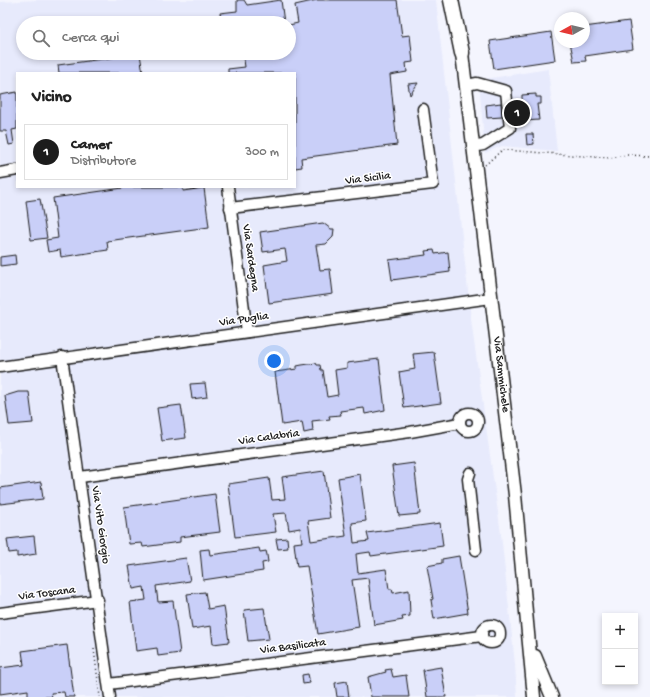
<!DOCTYPE html>
<html lang="it">
<head>
<meta charset="utf-8">
<style>
  :root { --surface:#fff; --page:#f6f6f6; --text:#222; --muted:#767676; --line:#e0e0e0; --accent:#1c1c1c }
  body { margin:0; font-family:"Gochi Hand",sans-serif; background:var(--page); color:var(--text) }
  .controls { position:absolute; right:12px; bottom:12px; display:grid; overflow:hidden; border-radius:0px; box-shadow:0 2px 6px #0003 }
  .controls button { width:36px; height:36px; display:grid; place-items:center; padding:0; border:0; border-bottom:1px solid var(--line); background:var(--surface); color:var(--text); font:20px sans-serif }
  .compass { position:absolute; left:554px; top:12px; width:36px; height:36px; border-radius:50%; background:var(--surface); box-shadow:0 2px 6px #0003; rotate:262deg }
  .you { position:absolute; left:274px; top:361px; width:14px; height:14px; margin:-10px; border:3px solid #fff; border-radius:50%; background:#1a73e8; box-shadow:0 0 0 6px #1a73e833 }
  .badge { display:grid; place-items:center; width:26px; height:26px; border-radius:50%; background:var(--accent); color:#fff; font-size:13px; font-weight:700 }
  .pin { position:absolute; translate:-50% -50%; border:2px solid #fff; box-shadow:0 1px 4px #0006 }
  .list { margin:0; padding:0; list-style:none }
  h2 { display:flex; justify-content:space-between; align-items:center; height:52px; margin:0; padding:0 16px; font-size:17px }
  h2 small { font-size:13px; font-weight:400; color:var(--muted) }
  .list li { display:grid; grid-template-columns:26px 1fr auto; gap:12px; align-items:center; box-sizing:border-box; height:56px; margin:0 8px 8px; padding:0 8px; border:1px solid var(--line); border-radius:0px }
  .list b { display:block; font-size:15px; white-space:nowrap }
  .list p { margin:0; font-size:13px; white-space:nowrap; color:var(--muted) }
  .list em { font-size:13px; font-style:normal; color:var(--muted) }
  .icon { flex:none; width:22px; height:22px; fill:none; stroke:currentColor; stroke-width:2; stroke-linecap:round; stroke-linejoin:round }
  .map { position:relative; flex:none; width:650px; height:697px; overflow:hidden }
  .search { position:absolute; background:var(--surface); box-shadow:0 2px 6px #0003; left:16px; top:16px; width:280px; height:44px; display:flex; align-items:center; gap:10px; box-sizing:border-box; padding:0 14px; border-radius:22px; color:var(--muted); font-size:15px }
  .panel { position:absolute; background:var(--surface); box-shadow:0 2px 6px #0003; left:16px; top:72px; width:280px; height:116px; border-radius:0px }
  .map>svg:first-child { display:block }
  .built { fill:#e7eafc; fill-rule:evenodd }
  .building { fill:#c9cff8; stroke:#1c1c1c }
  .lines { fill:none; stroke-linecap:round; stroke-linejoin:round }
  .minor-casing { stroke:#1c1c1c; stroke-width:13 }
  .major-casing { stroke:#1c1c1c; stroke-width:15 }
  .highway-casing { stroke:#1c1c1c; stroke-width:17 }
  .path { stroke:#1c1c1c; stroke-width:1.5; stroke-dasharray:1 3; stroke-linecap:butt }
  .minor { stroke:#fff; stroke-width:10 }
  .major { stroke:#fff; stroke-width:12 }
  .highway { stroke:#fff; stroke-width:14 }
  .labels { text-anchor:middle; dominant-baseline:central; stroke-width:3; stroke-linejoin:round; paint-order:stroke }
  .street-label { font-size:12px; fill:#1c1c1c; stroke:#fff }
</style>
</head>
<body>
<div class="map">
<svg width="650" height="697" viewBox="0 0 650 697">
  <rect width="100%" height="100%" fill="#f4f5fe"/>
  <filter id="ink" filterUnits="userSpaceOnUse"><feTurbulence type="fractalNoise" baseFrequency=".025" numOctaves="2"/><feDisplacementMap in="SourceGraphic" scale="8" xChannelSelector="R" yChannelSelector="G"/><feConvolveMatrix kernelMatrix="1 2 1 2 8 2 1 2 1" color-interpolation-filters="sRGB"/></filter>
  <g filter="url(#ink)">
    <g class="built">
      <path d="M37,0h399l36,327 29,207 14,130 2,33h-517v-695zM23,23h266v30h-266zM17,73h278v114h-278z"/>
      <polygon points="548,69 557,151 502,146 485,153 479,80"/>
    </g>
    <g class="building">
      <polygon points="237,0 244,0 247,5 281,0 284,23 222,23 220,13 237,11"/>
      <polygon points="317,0 397,0 402,36 410,35 413,62 406,63 407,72 390,75 397,145 301,158 302,167 295,168 295,73 228,73 228,69 245,67 243,53 289,53 289,25 298,23 295,5"/>
      <polygon points="629,21 633,49 585,56 586,61 574,62 570,42 584,42 584,27"/>
      <polygon points="551,32 555,60 494,69 490,41"/>
      <polygon points="140,54 143,73 59,73 58,65"/>
      <polygon points="418,83 410,95 408,84"/>
      <polygon points="17,92 17,129 12,130 14,144 9,145 6,131 0,131 0,95"/>
      <polygon points="536,94 536,97 541,97 541,104 537,104 539,120 524,121 524,115 515,116 514,102 522,101 522,95"/>
      <polygon points="501,103 502,117 487,118 486,105"/>
      <polygon points="526,134 533,134 534,144 527,145"/>
      <polygon points="123,187 183,187 183,191 204,188 209,227 107,241 108,250 61,257 60,250 48,252 46,240 58,238 53,198 123,188"/>
      <polygon points="40,199 47,238 31,240 26,201"/>
      <polygon points="323,223 331,229 334,229 333,237 326,244 316,245 320,270 330,269 333,294 269,303 264,265 287,261 285,249 263,252 260,232"/>
      <polygon points="434,250 435,254 448,252 450,272 392,280 389,260 426,255 425,251"/>
      <polygon points="15,255 16,264 0,266 0,257"/>
      <polygon points="434,352 441,403 404,408 399,372 415,369 413,354"/>
      <polygon points="379,359 385,410 365,414 364,408 340,411 341,415 329,416 330,419 312,421 313,431 304,433 302,422 282,425 275,372 297,369 297,366 302,365 316,363 317,365 320,365 321,370 323,370 327,397 338,395 335,370 347,368 347,363"/>
      <polygon points="205,383 207,397 192,399 190,384"/>
      <polygon points="18,392 29,392 33,423 9,425 5,396"/>
      <polygon points="181,405 186,438 162,441 157,408"/>
      <polygon points="414,463 420,514 399,516 392,466"/>
      <polygon points="324,471 330,518 308,521 311,541 346,536 338,478 360,474 366,521 352,523 354,543 369,541 367,533 440,523 443,546 371,556 370,552 356,554 358,573 386,569 389,589 392,589 393,593 409,590 410,616 402,617 403,620 374,625 368,578 352,580 359,627 318,634 307,566 297,567 294,543 302,542 300,528 289,530 286,513 273,514 276,532 235,537 228,484 269,478 272,500 285,499 282,477"/>
      <polygon points="41,482 43,499 0,504 0,488"/>
      <polygon points="215,494 220,532 180,537 180,542 143,547 142,543 129,544 124,507"/>
      <polygon points="34,536 36,554 17,557 17,552 9,553 7,539"/>
      <polygon points="287,538 288,548 278,549 276,539"/>
      <polygon points="259,548 260,552 266,551 267,555 268,562 262,563 263,571 203,580 200,550 209,549 210,555"/>
      <polygon points="459,556 468,613 434,619 431,600 433,599 427,566 442,563 442,559"/>
      <polygon points="186,558 190,581 156,586 158,602 173,601 180,653 158,656 157,648 136,651 130,602 146,600 144,587 133,589 129,566"/>
      <polygon points="205,592 208,609 224,606 229,642 213,644 211,626 192,629 187,594"/>
      <polygon points="264,608 269,639 248,641 244,610"/>
      <polygon points="67,645 74,697 65,697 64,692 51,693 52,697 28,697 28,690 0,694 0,668 24,665 22,651"/>
      <polygon points="441,667 446,697 427,697 423,670"/>
      <polygon points="391,669 393,677 406,675 409,697 371,697 368,677 386,672 385,670"/>
      <polygon points="308,674 310,683 303,684 302,675"/>
      <polygon points="347,681 349,697 337,697 335,683"/>
    </g>
    <g class="lines">
      <defs>
        <g id="minor">
          <polyline points="466,85 477,83 506,91 510,128 483,145 473,147"/>
          <polyline points="0,173 17,170"/>
          <polyline points="228,187 247,332"/>
          <polyline points="230,208 433,184 423,109"/>
          <polyline points="62,357 110,697"/>
          <polyline points="0,367 491,298"/>
          <circle cx="469" cy="422" r="9"/>
          <polyline points="470,473 468,479 476,550"/>
          <polyline points="80,477 410,432 460,423"/>
          <polyline points="0,613 98,600"/>
          <circle cx="491" cy="634" r="9"/>
          <polyline points="109,684 482,636"/>
        </g>
        <g id="major">
          <path id="s1" d="M461,45l54,450 19,202"/>
          <polyline points="535,656 552,697"/>
        </g>
        <polyline id="highway" points="451,0 462,53"/>
      </defs>
      <use href="#minor" class="minor-casing"/>
      <use href="#major" class="major-casing"/>
      <use href="#highway" class="highway-casing"/>
      <g class="path">
        <polyline points="485,165 501,151 505,150 610,158 627,155 650,156"/>
        <polyline points="94,649 100,697"/>
      </g>
      <use href="#minor" class="minor"/>
      <use href="#major" class="major"/>
      <use href="#highway" class="highway"/>
    </g>
  </g>
  <g class="labels">
    <g class="street-label">
      <text transform="translate(368 179) rotate(-7)">Via Sicilia</text>
      <text transform="translate(250 258) rotate(82)">Via Sardegna</text>
      <text transform="translate(244 320) rotate(-8)">Via Puglia</text>
      <text stroke="none"><textPath href="#s1" startOffset="332">Via Sammichele</textPath></text>
      <text transform="translate(269 438) rotate(-8)">Via Calabria</text>
      <text transform="translate(100 525) rotate(82)">Via Vito Giorgio</text>
      <text transform="translate(47 594) rotate(-7)">Via Toscana</text>
      <text transform="translate(293 647) rotate(-7)">Via Basilicata</text>
    </g>
  </g>
</svg>
<div class="controls">
<button>+</button>
<button>−</button>
</div>
<svg class="compass" viewBox="-18 -18 36 36"><path d="M0-13l5 13h-10z" fill="#e53935"/><path d="M0 13l5-13h-10z" fill="#767676"/></svg>
<div class="you"></div>
<div class="pin badge" style="left:517px;top:113px">1</div>
<div class="search"><svg class="icon" aria-label="search" viewBox="0 0 24 24"><circle cx="10" cy="10" r="6"/><path d="M15 15l6 6"/></svg>Cerca qui</div>
<section class="panel">
<h2>Vicino<small></small></h2>
<ul class="list">
<li><span class="badge">1</span><div><b>Camer</b><p>Distributore</p></div><em>300 m</em></li>
</ul>
</section>
</div>
</body>
</html>
